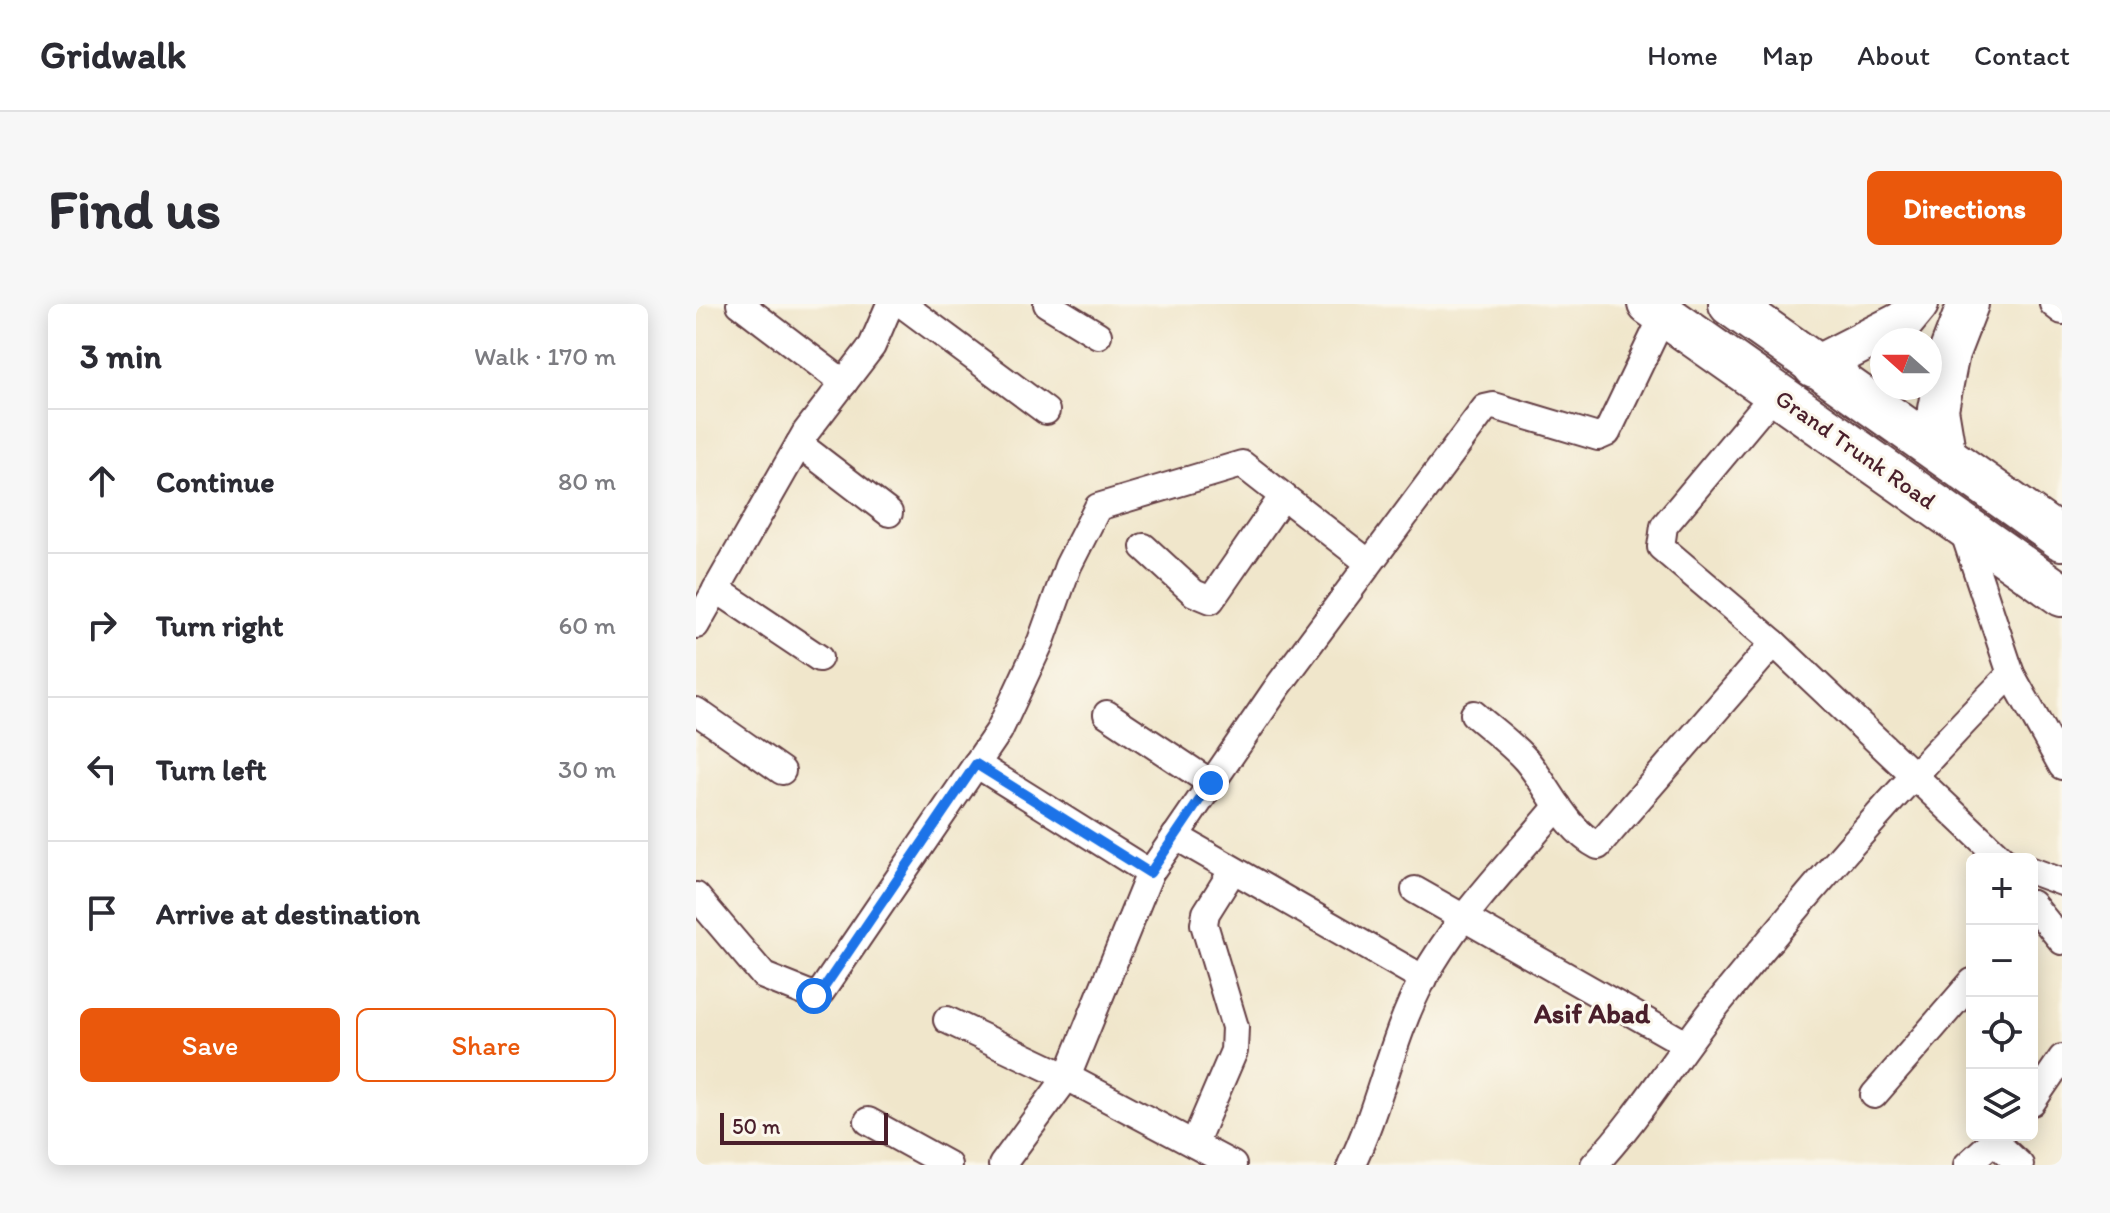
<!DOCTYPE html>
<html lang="en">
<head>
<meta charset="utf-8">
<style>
  :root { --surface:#fff; --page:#f7f7f7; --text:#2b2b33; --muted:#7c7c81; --line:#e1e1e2; --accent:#ea580c }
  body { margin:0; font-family:Itim,sans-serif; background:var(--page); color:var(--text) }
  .controls { position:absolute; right:24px; bottom:24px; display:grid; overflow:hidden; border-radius:12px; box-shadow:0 4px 20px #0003 }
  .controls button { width:72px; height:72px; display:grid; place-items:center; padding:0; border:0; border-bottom:2px solid var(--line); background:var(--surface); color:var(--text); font:40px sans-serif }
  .compass { position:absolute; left:1174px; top:24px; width:72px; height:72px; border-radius:50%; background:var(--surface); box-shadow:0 4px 20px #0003; rotate:291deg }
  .scale { position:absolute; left:24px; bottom:20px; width:168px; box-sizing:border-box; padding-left:8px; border:4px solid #4a1f2b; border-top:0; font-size:22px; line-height:28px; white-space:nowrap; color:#4a1f2b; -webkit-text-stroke:6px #fbf7ec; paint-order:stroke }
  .stop { position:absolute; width:24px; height:24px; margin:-18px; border:6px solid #1a73e8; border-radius:50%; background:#fff }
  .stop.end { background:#1a73e8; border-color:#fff; box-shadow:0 2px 8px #0008 }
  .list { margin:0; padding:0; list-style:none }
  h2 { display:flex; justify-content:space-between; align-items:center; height:104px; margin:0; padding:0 32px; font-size:34px }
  h2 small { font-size:26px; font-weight:400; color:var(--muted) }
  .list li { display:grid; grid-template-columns:52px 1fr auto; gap:24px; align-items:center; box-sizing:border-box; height:144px; padding:0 32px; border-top:2px solid var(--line) }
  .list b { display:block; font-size:30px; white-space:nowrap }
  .list em { font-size:26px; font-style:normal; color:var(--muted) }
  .actions { display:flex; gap:16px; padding:24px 32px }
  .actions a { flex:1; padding:18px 0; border:2px solid var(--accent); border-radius:12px; text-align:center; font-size:28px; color:var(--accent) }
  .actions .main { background:var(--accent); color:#fff }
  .icon { flex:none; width:44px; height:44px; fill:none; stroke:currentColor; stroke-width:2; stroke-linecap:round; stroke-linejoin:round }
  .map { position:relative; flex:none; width:1366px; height:861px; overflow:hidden; border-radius:12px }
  header { display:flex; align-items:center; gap:48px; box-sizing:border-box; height:112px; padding:0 40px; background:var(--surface); border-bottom:2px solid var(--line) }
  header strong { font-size:38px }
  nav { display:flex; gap:44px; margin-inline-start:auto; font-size:28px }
  .intro { display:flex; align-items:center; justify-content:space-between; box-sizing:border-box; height:192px; padding:0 48px }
  h1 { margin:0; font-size:56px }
  .button { padding:20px 36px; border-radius:12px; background:var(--accent); color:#fff; font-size:28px; font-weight:700 }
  main { display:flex; gap:48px; padding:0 48px }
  aside { flex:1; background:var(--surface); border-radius:12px; box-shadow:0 4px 20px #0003 }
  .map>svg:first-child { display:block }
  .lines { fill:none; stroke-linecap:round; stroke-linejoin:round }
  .minor-casing { stroke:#633d43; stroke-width:30 }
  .primary-casing { stroke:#633d43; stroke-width:44 }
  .trunk-casing { stroke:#633d43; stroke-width:46 }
  .minor { stroke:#fff; stroke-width:26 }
  .primary { stroke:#fff; stroke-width:40 }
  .trunk { stroke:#fff; stroke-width:42 }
  .route { stroke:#1a73e8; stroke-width:10 }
  .labels { text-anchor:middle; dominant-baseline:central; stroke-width:6; stroke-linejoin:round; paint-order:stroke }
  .street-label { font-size:24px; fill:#4a1f2b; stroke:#fbf7ec }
  .quarter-label { font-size:28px; font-weight:bold; fill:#4a1f2b; stroke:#fbf7ec }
</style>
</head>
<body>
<header>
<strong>Gridwalk</strong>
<nav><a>Home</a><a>Map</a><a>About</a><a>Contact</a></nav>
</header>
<div class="intro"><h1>Find us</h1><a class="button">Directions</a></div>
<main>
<aside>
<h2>3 min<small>Walk · 170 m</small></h2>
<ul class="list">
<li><svg class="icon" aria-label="ahead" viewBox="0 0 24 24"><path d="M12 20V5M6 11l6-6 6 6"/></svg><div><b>Continue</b></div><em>80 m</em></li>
<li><svg class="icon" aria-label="right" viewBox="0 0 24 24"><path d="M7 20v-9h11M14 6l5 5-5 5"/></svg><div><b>Turn right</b></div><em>60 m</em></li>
<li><svg class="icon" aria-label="left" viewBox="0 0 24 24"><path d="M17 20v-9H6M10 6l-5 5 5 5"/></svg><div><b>Turn left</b></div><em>30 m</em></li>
<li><svg class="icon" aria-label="arrive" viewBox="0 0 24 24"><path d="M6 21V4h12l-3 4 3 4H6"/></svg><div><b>Arrive at destination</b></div></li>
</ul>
<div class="actions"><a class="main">Save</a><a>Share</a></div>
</aside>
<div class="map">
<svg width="1366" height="861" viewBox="0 0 1366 861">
  <rect width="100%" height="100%" fill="#fbf7ec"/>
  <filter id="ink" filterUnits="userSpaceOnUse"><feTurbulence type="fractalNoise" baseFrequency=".0125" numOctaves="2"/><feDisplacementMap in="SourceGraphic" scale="16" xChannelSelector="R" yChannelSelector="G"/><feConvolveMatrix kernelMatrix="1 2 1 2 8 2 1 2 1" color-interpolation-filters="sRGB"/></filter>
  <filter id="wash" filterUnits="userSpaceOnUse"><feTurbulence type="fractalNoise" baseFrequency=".006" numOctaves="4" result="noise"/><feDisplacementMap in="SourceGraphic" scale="32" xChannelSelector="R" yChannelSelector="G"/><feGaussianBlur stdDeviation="1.8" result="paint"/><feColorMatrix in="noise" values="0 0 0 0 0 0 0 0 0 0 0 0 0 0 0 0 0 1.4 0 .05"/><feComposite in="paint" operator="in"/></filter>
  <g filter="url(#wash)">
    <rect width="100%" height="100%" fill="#f0e6cb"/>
  </g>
  <g filter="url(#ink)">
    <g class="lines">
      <defs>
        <g id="minor">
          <polyline points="44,0 148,79"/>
          <polyline points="206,0 350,107"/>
          <polyline points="351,0 402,31"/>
          <polyline points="1357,0 1366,7"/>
          <polyline points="1080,88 968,222 965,243 1078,339 1306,555"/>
          <polyline points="103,140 193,209"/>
          <polyline points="1265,220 1315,370 1366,462"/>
          <polyline points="448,243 498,289 515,296 587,192"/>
          <polyline points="20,285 123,354"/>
          <polyline points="0,321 110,128 176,42 194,0"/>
          <polyline points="0,407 86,467"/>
          <polyline points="411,410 515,479"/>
          <path d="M778,410c17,15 37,29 52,46 23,27 39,69 72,86l176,-203"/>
          <polyline points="280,460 454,569"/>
          <polyline points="479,532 728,675"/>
          <polyline points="1336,567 1366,578"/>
          <polyline points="719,586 990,740"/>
          <polyline points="0,592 68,672 118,692 125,688 303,427 345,337 372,262 402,203 546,160 673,259"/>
          <polyline points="1336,600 1366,637"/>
          <polyline points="251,716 371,773 537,861"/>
          <polyline points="1178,791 1276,678"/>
          <polyline points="1336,798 1366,754"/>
          <polyline points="172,817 252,861"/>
          <polyline points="1298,837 1324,861"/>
          <polyline points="498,840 538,747 539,723 508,620 510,609 537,566"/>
          <polyline points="306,861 371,773 454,569 583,381 789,104 798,102 902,133 911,129 968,10"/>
          <path d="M655,861c29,-59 40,-126 71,-184 34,-64 90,-119 136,-175"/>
          <path d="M898,861c47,-50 82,-110 126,-164 92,-114 188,-223 291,-327"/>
          <polyline points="1271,861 1304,831"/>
        </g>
        <g id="primary">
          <polyline points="1118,63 1208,17 1222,0"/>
          <polyline points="1250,153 1242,105 1253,49 1272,0"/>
        </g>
        <g id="trunk">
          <polyline points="953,0 1366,291"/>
          <polyline points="1034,0 1366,235"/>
        </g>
      </defs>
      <use href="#minor" class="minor-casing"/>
      <use href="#primary" class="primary-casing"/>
      <use href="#trunk" class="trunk-casing"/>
      <use href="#minor" class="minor"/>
      <use href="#primary" class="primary"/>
      <use href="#trunk" class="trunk"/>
    </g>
  </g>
  <g class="lines" filter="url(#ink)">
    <polyline class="route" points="118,692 125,688 280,460 454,569 515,479"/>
  </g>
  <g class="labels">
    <g class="street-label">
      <text transform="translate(1160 145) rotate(35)">Grand Trunk Road</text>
    </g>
    <g class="quarter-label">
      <text x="896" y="709">Asif Abad</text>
    </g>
  </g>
</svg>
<div class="controls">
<button>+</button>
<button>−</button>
<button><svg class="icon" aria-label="locate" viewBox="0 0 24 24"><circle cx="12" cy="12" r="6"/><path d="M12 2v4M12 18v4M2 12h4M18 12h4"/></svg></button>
<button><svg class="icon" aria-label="layers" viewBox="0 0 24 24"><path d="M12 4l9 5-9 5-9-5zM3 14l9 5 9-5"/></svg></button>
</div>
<svg class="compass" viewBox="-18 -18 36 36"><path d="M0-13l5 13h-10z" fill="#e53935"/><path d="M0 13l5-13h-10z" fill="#7c7c81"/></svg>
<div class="scale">50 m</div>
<div class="stop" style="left:118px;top:692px"></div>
<div class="stop end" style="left:515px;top:479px"></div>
</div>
</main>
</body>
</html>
